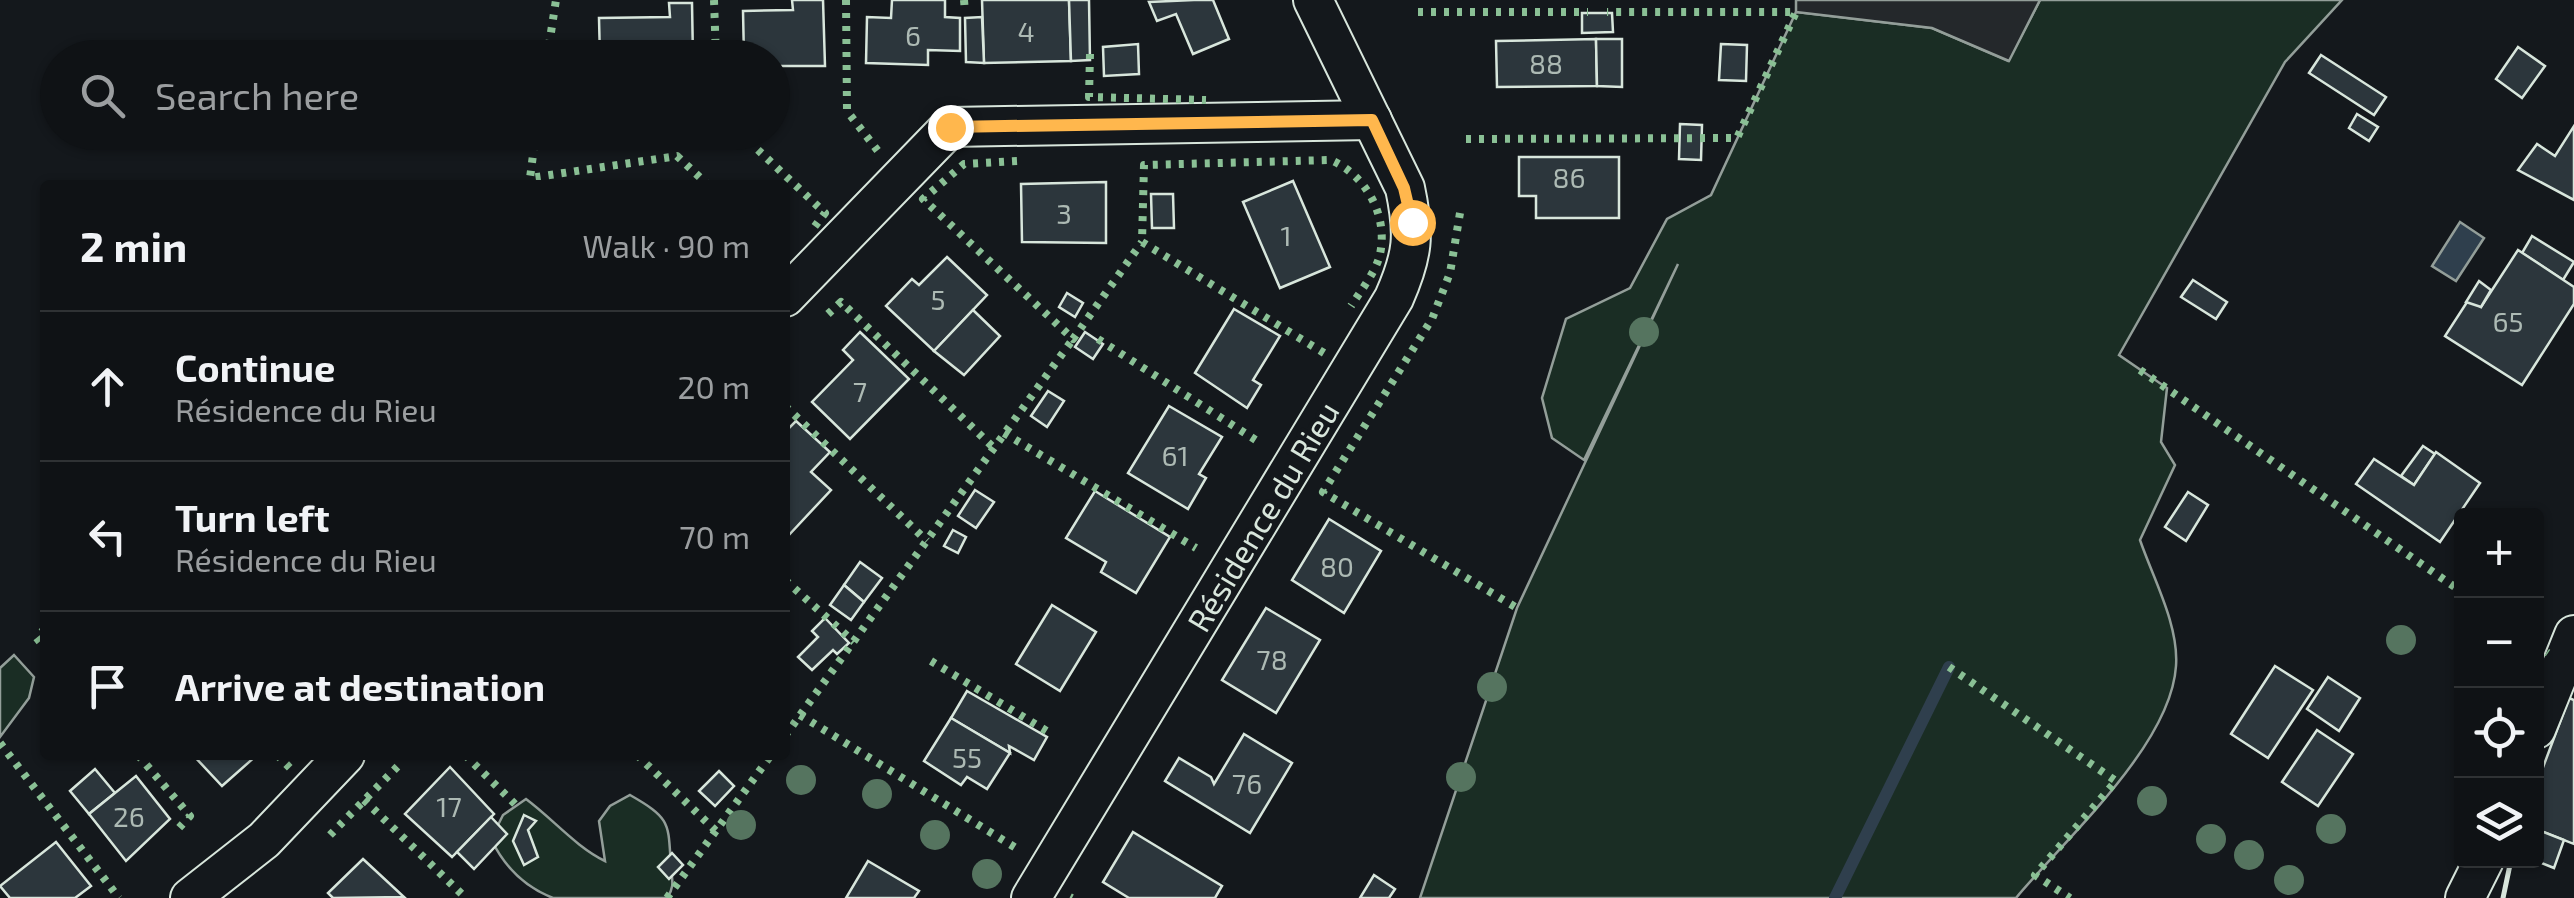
<!DOCTYPE html>
<html lang="en">
<head>
<meta charset="utf-8">
<style>
  :root { --surface:#0f1215; --page:#1d2022; --text:#f1f3f6; --muted:#9b9ea0; --line:#2f3234 }
  body { margin:0; font-family:"Exo 2",sans-serif; background:var(--page); color:var(--text) }
  .controls { position:absolute; right:30px; bottom:30px; display:grid; overflow:hidden; border-radius:10px; box-shadow:0 2px 8px #0004 }
  .controls button { width:90px; height:90px; display:grid; place-items:center; padding:0; border:0; border-bottom:2px solid var(--line); background:var(--surface); color:var(--text); font:50px sans-serif }
  .stop { position:absolute; width:30px; height:30px; margin:-22px; border:8px solid #ffb74d; border-radius:50%; background:#fff }
  .stop.end { background:#ffb74d; border-color:#fff; box-shadow:0 2px 10px #0008 }
  .list { margin:0; padding:0; list-style:none }
  h2 { display:flex; justify-content:space-between; align-items:center; height:130px; margin:0; padding:0 40px; font-size:42px }
  h2 small { font-size:32px; font-weight:400; color:var(--muted) }
  .list li { display:grid; grid-template-columns:65px 1fr auto; gap:30px; align-items:center; box-sizing:border-box; height:150px; padding:0 40px; border-top:2px solid var(--line) }
  .list b { display:block; font-size:38px; white-space:nowrap }
  .list p { margin:0; font-size:32px; white-space:nowrap; color:var(--muted) }
  .list em { font-size:32px; font-style:normal; color:var(--muted) }
  .icon { flex:none; width:55px; height:55px; fill:none; stroke:currentColor; stroke-width:2; stroke-linecap:round; stroke-linejoin:round }
  .map { position:relative; flex:none; width:2574px; height:898px; overflow:hidden }
  .search { position:absolute; background:var(--surface); box-shadow:0 2px 8px #0004; left:40px; top:40px; width:750px; height:110px; display:flex; align-items:center; gap:25px; box-sizing:border-box; padding:0 35px; border-radius:55px; color:var(--muted); font-size:38px }
  .panel { position:absolute; background:var(--surface); box-shadow:0 2px 8px #0004; left:40px; top:180px; width:750px; height:580px; border-radius:10px }
  .map>svg:first-child { display:block }
  .green { fill:#1a2d24; stroke:#939e99; stroke-width:2.5 }
  .parking { fill:#24282b; stroke:#939e99; stroke-width:2.5 }
  .water { fill:#2f3f4d; stroke:#939e99; stroke-width:2.5 }
  .lines { fill:none; stroke-linecap:round; stroke-linejoin:round }
  .stream { stroke:#2f3f4d; stroke-width:12 }
  .building { fill:#2c363c; stroke:#d8e6dc; stroke-width:2.5 }
  .minor-casing { stroke:#d8e6dc; stroke-width:42 }
  .minor { stroke:#14181c; stroke-width:38 }
  .hedge { stroke:#8ac095; stroke-width:8; stroke-dasharray:5 8; stroke-linecap:butt }
  .wall { stroke:#d8e6dc; stroke-width:5 }
  .tree { fill:#55745f }
  .route { stroke:#ffb74d; stroke-width:12 }
  .labels { text-anchor:middle; dominant-baseline:central; stroke-width:8; stroke-linejoin:round; paint-order:stroke }
  .number-label { font-size:28px; fill:#adbab4 }
  .street-label { font-size:32px; fill:#d8e6dc; stroke:#14181c }
</style>
</head>
<body>
<div class="map">
<svg width="2574" height="898" viewBox="0 0 2574 898">
  <rect width="100%" height="100%" fill="#14181c"/>
  <g class="green">
    <path d="M2040,0h302l-57,62 -166,293 48,33 -6,54 14,23 -35,75c13,38 39,85 36,126 -5,79 -110,172 -160,232h-596l97,-290 161,-344 -94,196 -32,-22 -10,-40 24,-79 64,-31 37,-69 44,-24 85,-183 136,16 76,33z"/>
    <polygon points="14,655 34,677 29,698 0,737 0,668"/>
    <path d="M630,795c42,24 38,28 41,72 1,13 4,20 -4,31h-114c-28,-11 -49,-32 -62,-59l12,-24 23,-16c27,20 50,48 79,62l-6,-40 11,-15z"/>
  </g>
  <polygon class="parking" points="1796,0 2040,0 2009,61 1932,28 1796,12"/>
  <polygon class="water" points="2460,222 2484,238 2456,281 2432,266"/>
  <g class="lines">
    <polyline class="stream" points="1835,898 1949,667"/>
  </g>
  <g class="building">
    <polygon points="792,0 823,0 825,66 778,66 772,58 744,58 743,11 793,10"/>
    <polygon points="892,0 945,0 945,17 960,18 960,51 928,50 928,65 866,63 867,17 891,18"/>
    <polygon points="982,0 1069,0 1071,61 984,63"/>
    <polygon points="1069,0 1089,0 1090,60 1071,61"/>
    <polygon points="1194,0 1213,0 1229,39 1193,54 1176,14 1157,21 1149,2"/>
    <polygon points="669,3 692,3 693,58 600,58 599,18 670,17"/>
    <polygon points="1582,13 1612,13 1613,32 1582,33"/>
    <polygon points="982,17 984,63 966,62 965,18"/>
    <polygon points="1596,39 1597,86 1497,87 1496,41"/>
    <polygon points="1596,39 1622,39 1622,87 1597,86"/>
    <polygon points="1138,44 1139,74 1104,76 1103,47"/>
    <polygon points="1721,44 1747,45 1746,81 1719,80"/>
    <polygon points="2518,47 2545,66 2522,98 2496,79"/>
    <polygon points="2321,55 2386,97 2374,115 2309,73"/>
    <polygon points="2357,114 2378,127 2369,141 2349,128"/>
    <polygon points="1680,124 1702,125 1701,160 1679,159"/>
    <polygon points="2574,126 2574,200 2518,170 2537,144 2555,156"/>
    <polygon points="1519,157 1619,157 1619,218 1536,218 1536,196 1519,196"/>
    <polygon points="1293,181 1330,267 1280,288 1243,202"/>
    <polygon points="1106,182 1106,243 1022,242 1021,184"/>
    <polygon points="1151,194 1173,194 1174,228 1152,228"/>
    <polygon points="2532,236 2574,262 2563,280 2522,253"/>
    <polygon points="2518,250 2574,287 2574,304 2522,385 2445,336 2469,299 2481,307"/>
    <polygon points="947,257 987,295 934,351 886,306 912,279 919,285"/>
    <polygon points="2193,280 2227,302 2216,319 2181,297"/>
    <polygon points="2479,281 2491,290 2481,307 2466,302"/>
    <polygon points="1067,293 1083,303 1075,317 1059,307"/>
    <polygon points="1234,309 1280,336 1253,380 1261,385 1247,408 1195,373"/>
    <polygon points="973,310 1000,336 964,375 934,351"/>
    <polygon points="860,332 909,379 850,439 812,402 853,360 843,350"/>
    <polygon points="1085,332 1103,344 1093,359 1075,347"/>
    <polygon points="1048,391 1064,401 1047,427 1031,416"/>
    <polygon points="1169,406 1222,437 1199,474 1206,478 1188,509 1128,473"/>
    <polygon points="796,421 830,452 811,472 831,490 788,536 785,432"/>
    <polygon points="2423,446 2435,454 2414,485 2401,476"/>
    <polygon points="2436,452 2480,483 2440,542 2356,484 2374,459 2414,485"/>
    <polygon points="975,490 994,502 976,528 958,516"/>
    <polygon points="1095,491 1170,537 1136,593 1101,572 1106,562 1066,538"/>
    <polygon points="2188,492 2208,505 2186,541 2165,527"/>
    <polygon points="1329,519 1381,551 1344,613 1292,580"/>
    <polygon points="953,530 966,537 958,553 944,546"/>
    <polygon points="860,562 882,578 864,602 844,585"/>
    <polygon points="844,585 864,602 851,620 830,605"/>
    <polygon points="1052,605 1096,632 1060,691 1016,664"/>
    <polygon points="1266,608 1320,640 1276,713 1222,680"/>
    <polygon points="825,618 849,643 837,654 833,650 812,670 798,657 818,637 812,631"/>
    <polygon points="2275,666 2313,690 2268,758 2231,734"/>
    <polygon points="2328,677 2360,698 2339,731 2307,709"/>
    <polygon points="967,691 1047,737 1034,760 1009,746 1010,753 951,718"/>
    <polygon points="2569,698 2574,700 2574,844 2536,829 2536,786"/>
    <polygon points="951,718 1010,753 987,789 967,777 961,785 924,761"/>
    <polygon points="2317,730 2353,754 2318,806 2282,782"/>
    <polygon points="1244,734 1292,763 1250,833 1165,781 1179,758 1211,777 1214,784"/>
    <polygon points="193,755 257,755 222,786"/>
    <polygon points="450,767 494,814 452,857 405,814"/>
    <polygon points="95,769 115,793 89,814 70,791"/>
    <polygon points="719,771 734,786 715,806 699,791"/>
    <polygon points="136,776 170,819 126,861 89,814"/>
    <polygon points="524,815 536,821 528,830 538,857 524,865 513,841"/>
    <polygon points="491,817 507,834 474,869 457,852"/>
    <polygon points="2536,829 2564,840 2554,868 2534,860"/>
    <polygon points="1133,832 1222,886 1215,898 1129,898 1103,882"/>
    <polygon points="56,842 91,886 75,898 10,898 0,886"/>
    <polygon points="672,853 683,865 669,879 658,867"/>
    <polygon points="363,859 404,897 333,898 328,893"/>
    <polygon points="868,861 919,891 914,898 846,898"/>
    <polygon points="1374,875 1395,889 1389,898 1360,898"/>
  </g>
  <g class="lines">
    <defs>
      <g id="minor">
        <polyline points="785,297 950,127 1372,120"/>
        <polyline points="2536,729 2574,635"/>
        <polyline points="190,898 264,840 345,755"/>
        <path d="M1031,898l363,-600c19,-43 21,-63 11,-110l-92,-188"/>
        <polyline points="2465,898 2484,860"/>
      </g>
    </defs>
    <use href="#minor" class="minor-casing"/>
    <use href="#minor" class="minor"/>
    <g class="hedge">
      <polyline points="714,0 716,58"/>
      <polyline points="846,0 847,111 881,155"/>
      <polyline points="964,0 965,12"/>
      <polyline points="1418,12 1588,12"/>
      <polyline points="1090,54 1089,97 1206,100"/>
      <polyline points="547,58 556,0"/>
      <polyline points="536,132 530,178 677,156 708,185"/>
      <polyline points="739,132 825,213 812,230"/>
      <polyline points="1466,139 1737,138 1796,12 1607,12"/>
      <polyline points="1017,161 964,164 923,199 1073,339 1142,242"/>
      <polyline points="1460,213 1450,273 1432,319 1323,492 1517,608"/>
      <polyline points="828,314 841,302 994,448"/>
      <polyline points="1098,339 1259,442"/>
      <path d="M1324,353l-182,-111 2,-77 187,-5c36,16 59,58 48,98 -5,16 -19,34 -28,48"/>
      <polyline points="2140,370 2462,592"/>
      <polyline points="785,406 927,541"/>
      <polyline points="1004,433 1196,548"/>
      <polyline points="785,580 854,642"/>
      <polyline points="45,629 36,637 45,648"/>
      <polyline points="2536,645 2548,653"/>
      <polyline points="931,661 1050,733"/>
      <polyline points="1949,667 2116,781 2035,875 2070,898"/>
      <polyline points="800,715 1016,848"/>
      <polyline points="785,736 1073,339"/>
      <polyline points="0,743 119,898"/>
      <polyline points="138,755 190,816 177,830"/>
      <polyline points="277,755 293,771"/>
      <polyline points="465,755 517,806"/>
      <polyline points="637,755 716,831"/>
      <polyline points="364,800 466,898"/>
      <polyline points="330,835 398,766"/>
      <polyline points="1070,897 1072,898"/>
      <polyline points="667,898 771,755"/>
    </g>
    <polyline class="wall" points="2503,898 2511,860"/>
  </g>
  <g class="tree">
    <circle cx="1644" cy="332" r="15"/>
    <circle cx="2401" cy="640" r="15"/>
    <circle cx="1492" cy="687" r="15"/>
    <circle cx="1461" cy="777" r="15"/>
    <circle cx="801" cy="780" r="15"/>
    <circle cx="877" cy="794" r="15"/>
    <circle cx="2152" cy="801" r="15"/>
    <circle cx="741" cy="825" r="15"/>
    <circle cx="2331" cy="829" r="15"/>
    <circle cx="935" cy="835" r="15"/>
    <circle cx="2211" cy="839" r="15"/>
    <circle cx="2249" cy="855" r="15"/>
    <circle cx="987" cy="874" r="15"/>
    <circle cx="2289" cy="880" r="15"/>
  </g>
  <g class="lines">
    <polyline class="route" points="950,127 1372,120 1404,188 1412,222"/>
  </g>
  <g class="labels">
    <g class="number-label">
      <text x="1026" y="31">4</text>
      <text x="913" y="35">6</text>
      <text x="1546" y="63">88</text>
      <text x="1569" y="177">86</text>
      <text x="1064" y="213">3</text>
      <text x="1286" y="235">1</text>
      <text x="938" y="299">5</text>
      <text x="2508" y="321">65</text>
      <text x="860" y="391">7</text>
      <text x="1175" y="455">61</text>
      <text x="1337" y="566">80</text>
      <text x="1272" y="659">78</text>
      <text x="967" y="757">55</text>
      <text x="1247" y="783">76</text>
      <text x="449" y="806">17</text>
      <text x="129" y="816">26</text>
    </g>
    <g class="street-label">
      <text transform="translate(1262 516) rotate(-59)">Résidence du Rieu</text>
    </g>
  </g>
</svg>
<div class="controls">
<button>+</button>
<button>−</button>
<button><svg class="icon" aria-label="locate" viewBox="0 0 24 24"><circle cx="12" cy="12" r="6"/><path d="M12 2v4M12 18v4M2 12h4M18 12h4"/></svg></button>
<button><svg class="icon" aria-label="layers" viewBox="0 0 24 24"><path d="M12 4l9 5-9 5-9-5zM3 14l9 5 9-5"/></svg></button>
</div>
<div class="stop" style="left:1412px;top:222px"></div>
<div class="stop end" style="left:950px;top:127px"></div>
<div class="search"><svg class="icon" aria-label="search" viewBox="0 0 24 24"><circle cx="10" cy="10" r="6"/><path d="M15 15l6 6"/></svg>Search here</div>
<section class="panel">
<h2>2 min<small>Walk · 90 m</small></h2>
<ul class="list">
<li><svg class="icon" aria-label="ahead" viewBox="0 0 24 24"><path d="M12 20V5M6 11l6-6 6 6"/></svg><div><b>Continue</b><p>Résidence du Rieu</p></div><em>20 m</em></li>
<li><svg class="icon" aria-label="left" viewBox="0 0 24 24"><path d="M17 20v-9H6M10 6l-5 5 5 5"/></svg><div><b>Turn left</b><p>Résidence du Rieu</p></div><em>70 m</em></li>
<li><svg class="icon" aria-label="arrive" viewBox="0 0 24 24"><path d="M6 21V4h12l-3 4 3 4H6"/></svg><div><b>Arrive at destination</b></div></li>
</ul>
</section>
</div>
</body>
</html>
